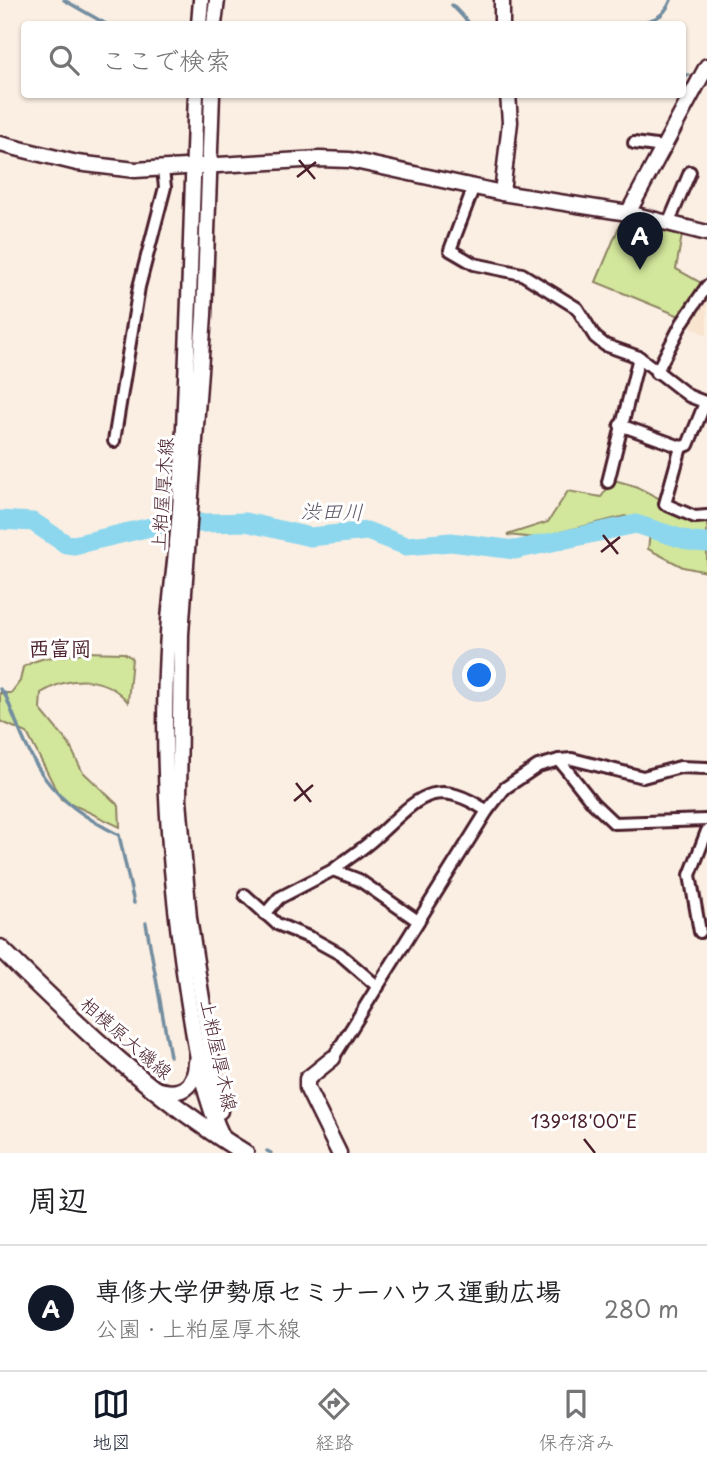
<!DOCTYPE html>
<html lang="ja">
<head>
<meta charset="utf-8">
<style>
  :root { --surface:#fff; --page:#f2f2f2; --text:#202124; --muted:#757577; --line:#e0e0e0; --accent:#111827 }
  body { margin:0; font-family:"Playpen Sans","Klee One",sans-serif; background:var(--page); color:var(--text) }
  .you { position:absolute; left:480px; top:676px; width:24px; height:24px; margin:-18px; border:5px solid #fff; border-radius:50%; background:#1a73e8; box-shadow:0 0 0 10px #1a73e833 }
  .badge { display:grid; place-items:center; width:46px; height:46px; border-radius:50%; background:var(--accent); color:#fff; font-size:23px; font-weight:700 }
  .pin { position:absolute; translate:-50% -58px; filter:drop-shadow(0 2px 4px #0008) }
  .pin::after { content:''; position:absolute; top:37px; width:24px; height:21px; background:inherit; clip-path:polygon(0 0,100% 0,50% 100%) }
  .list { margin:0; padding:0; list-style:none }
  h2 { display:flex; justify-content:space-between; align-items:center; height:91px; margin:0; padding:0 28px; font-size:30px }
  h2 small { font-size:23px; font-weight:400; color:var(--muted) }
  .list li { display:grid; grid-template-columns:46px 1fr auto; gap:21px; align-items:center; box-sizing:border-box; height:126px; padding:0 28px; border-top:2px solid var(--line) }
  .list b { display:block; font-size:26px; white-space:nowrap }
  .list p { margin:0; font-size:23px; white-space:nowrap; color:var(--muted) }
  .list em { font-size:23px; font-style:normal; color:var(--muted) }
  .icon { flex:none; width:38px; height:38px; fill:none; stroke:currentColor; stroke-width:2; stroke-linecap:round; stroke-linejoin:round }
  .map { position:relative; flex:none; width:707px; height:1153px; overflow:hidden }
  .search { position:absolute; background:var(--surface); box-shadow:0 2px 5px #0004; left:21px; right:21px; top:21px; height:77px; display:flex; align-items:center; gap:18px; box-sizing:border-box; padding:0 24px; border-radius:7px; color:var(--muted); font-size:26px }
  .sheet { height:217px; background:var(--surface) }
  nav { display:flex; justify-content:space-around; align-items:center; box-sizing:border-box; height:98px; border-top:2px solid var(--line); background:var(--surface); font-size:19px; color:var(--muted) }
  nav a { display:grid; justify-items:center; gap:4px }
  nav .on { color:var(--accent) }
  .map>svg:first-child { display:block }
  .built { fill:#f9e4d0 }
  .green { fill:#d2e79b; stroke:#8e8363; stroke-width:2 }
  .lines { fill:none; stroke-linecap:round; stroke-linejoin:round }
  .stream { stroke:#728da0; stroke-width:3.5 }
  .river { stroke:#8dd7ee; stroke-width:19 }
  .street-casing { stroke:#4a1f2b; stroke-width:16 }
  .secondary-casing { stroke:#4a1f2b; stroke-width:19 }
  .primary-casing { stroke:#4a1f2b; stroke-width:21 }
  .street { stroke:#fff; stroke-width:10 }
  .secondary { stroke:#fff; stroke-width:14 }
  .primary { stroke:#fff; stroke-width:16 }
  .ticks { fill:none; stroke:#4a1f2b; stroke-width:2.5 }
  .labels { text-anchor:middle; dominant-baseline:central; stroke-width:6; stroke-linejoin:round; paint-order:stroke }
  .street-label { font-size:19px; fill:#4a1f2b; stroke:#fff }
  .water-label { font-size:21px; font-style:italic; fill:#5e5666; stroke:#fff }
  .neighbourhood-label { font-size:21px; font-weight:bold; fill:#4a1f2b; stroke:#fff }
  .ticks-label { font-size:18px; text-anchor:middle; fill:#4a1f2b; stroke:#fff; stroke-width:6; stroke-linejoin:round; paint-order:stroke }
</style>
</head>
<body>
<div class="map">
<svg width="707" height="1153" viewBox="0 0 707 1153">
  <rect width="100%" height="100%" fill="#fbefe3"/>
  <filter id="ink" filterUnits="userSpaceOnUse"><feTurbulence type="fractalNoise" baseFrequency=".0143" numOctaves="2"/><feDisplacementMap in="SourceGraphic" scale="14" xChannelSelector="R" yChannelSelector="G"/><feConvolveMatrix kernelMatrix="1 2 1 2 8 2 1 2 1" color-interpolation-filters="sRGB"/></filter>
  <g filter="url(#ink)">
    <polygon class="built" points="707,290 707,336 685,323"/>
    <g class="green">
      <polygon points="621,222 682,235 676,269 705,285 682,317 596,282"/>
      <polygon points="614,480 635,486 707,523 707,572 683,567 648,549 651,525 625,516 536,538 507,535 548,522 568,491 601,497"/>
      <path d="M85,652l39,1 8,5 -4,44c-23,-27 -58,-27 -87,-9l-1,16 29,35 13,27 37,35 1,21 -59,-28 -34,-66 -27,-12v-28h11l9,-12 3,-14c24,-14 36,-8 62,-15z"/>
    </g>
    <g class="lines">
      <g class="stream">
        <polyline points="64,0 106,24"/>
        <polyline points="452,5 470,24"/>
        <polyline points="614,24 635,24"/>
        <path d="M634,24c19,-4 29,-5 37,-24"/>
        <polyline points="682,75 689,75"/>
        <path d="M0,689l5,5c29,74 40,104 114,141l15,68"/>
        <polyline points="146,923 170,1056"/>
        <polyline points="267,1151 271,1153"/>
      </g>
      <polyline class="river" points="0,520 33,522 66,544 74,545 163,524 246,522 310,537 367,531 406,546 451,542 515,550 636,524 692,542 707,543"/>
      <defs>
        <g id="street">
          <polyline points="634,143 663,147"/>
          <polyline points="474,186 450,250 474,264 522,274 577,308 595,337 605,345 639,357 608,482"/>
          <polyline points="669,222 690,172"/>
          <polyline points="639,357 689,396 707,403"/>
          <polyline points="656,373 682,323 707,286"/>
          <polyline points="620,425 681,447 688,445 705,403"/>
          <polyline points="114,441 139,287 165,187 163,170"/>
          <polyline points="681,447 665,504 695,517 707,516"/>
          <polyline points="559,760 593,803 614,823 707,820"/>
          <path d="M333,870c14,-11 30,-21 43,-33 41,-37 57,-63 111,-26"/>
          <polyline points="245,895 277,924 311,938 340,954 378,987"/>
          <polyline points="265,914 279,898 333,870 359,880 418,921"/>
          <polyline points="700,932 690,875 707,831"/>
          <polyline points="333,1058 487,811 505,788 538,766 559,760 572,759 643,777 680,767 707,768"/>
        </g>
        <g id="secondary">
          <polyline points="502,0 502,24"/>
          <polyline points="199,24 201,0"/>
          <polyline points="214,24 217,0"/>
          <path d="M196,94c-5,133 -8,265 -15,397 -2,48 -10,95 -13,142 -8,120 1,241 19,359 8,50 14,102 37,148"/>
          <polyline points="212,94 204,315 181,634 179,800 189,918 220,1111"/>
          <polyline points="0,144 77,163 135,170 319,159 350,160 502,193 628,213 707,233"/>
          <polyline points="502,193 510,122 508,94"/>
          <polyline points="628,213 707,66"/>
          <polyline points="333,1058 307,1079 307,1088 339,1153"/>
          <path d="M154,1088c24,9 41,2 42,-26"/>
        </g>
        <path id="primary" d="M0,948c77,76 152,149 245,205"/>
      </defs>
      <use href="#street" class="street-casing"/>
      <use href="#secondary" class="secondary-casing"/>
      <use href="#primary" class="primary-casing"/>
      <use href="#street" class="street"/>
      <use href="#secondary" class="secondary"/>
      <use href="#primary" class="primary"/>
    </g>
  </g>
  <path class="ticks" d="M299,160l16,19M297,177l19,-15M603,535l15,19M601,552l19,-15M296,783l15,19M294,801l19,-16M584,1139l11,14"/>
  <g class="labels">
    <g class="street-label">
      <text transform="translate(161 494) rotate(-86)">上粕屋厚木線</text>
      <text transform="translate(127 1037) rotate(41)">相模原大磯線</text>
      <text transform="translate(220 1055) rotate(78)">上粕屋厚木線</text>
    </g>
    <g class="water-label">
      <text transform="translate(332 510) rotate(1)">渋田川</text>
    </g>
    <g class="neighbourhood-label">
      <text x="60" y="647">西富岡</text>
    </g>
  </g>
  <g class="ticks-label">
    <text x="584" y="1128">139°18'00"E</text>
  </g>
</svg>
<div class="you"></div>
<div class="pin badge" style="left:640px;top:270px">A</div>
<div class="search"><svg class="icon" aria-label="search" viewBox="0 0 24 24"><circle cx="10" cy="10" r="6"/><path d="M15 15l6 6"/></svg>ここで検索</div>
</div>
<section class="sheet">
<h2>周辺<small></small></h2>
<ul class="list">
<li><span class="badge">A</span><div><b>専修大学伊勢原セミナーハウス運動広場</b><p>公園 · 上粕屋厚木線</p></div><em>280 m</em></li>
</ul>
</section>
<nav>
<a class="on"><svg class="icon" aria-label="map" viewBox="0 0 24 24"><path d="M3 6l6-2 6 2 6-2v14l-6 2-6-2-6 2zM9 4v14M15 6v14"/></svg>地図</a>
<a><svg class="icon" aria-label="directions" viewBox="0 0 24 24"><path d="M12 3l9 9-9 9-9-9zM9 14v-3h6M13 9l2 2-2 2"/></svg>経路</a>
<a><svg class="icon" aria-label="saved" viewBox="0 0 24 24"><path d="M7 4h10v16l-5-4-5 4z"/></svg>保存済み</a>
</nav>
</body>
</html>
